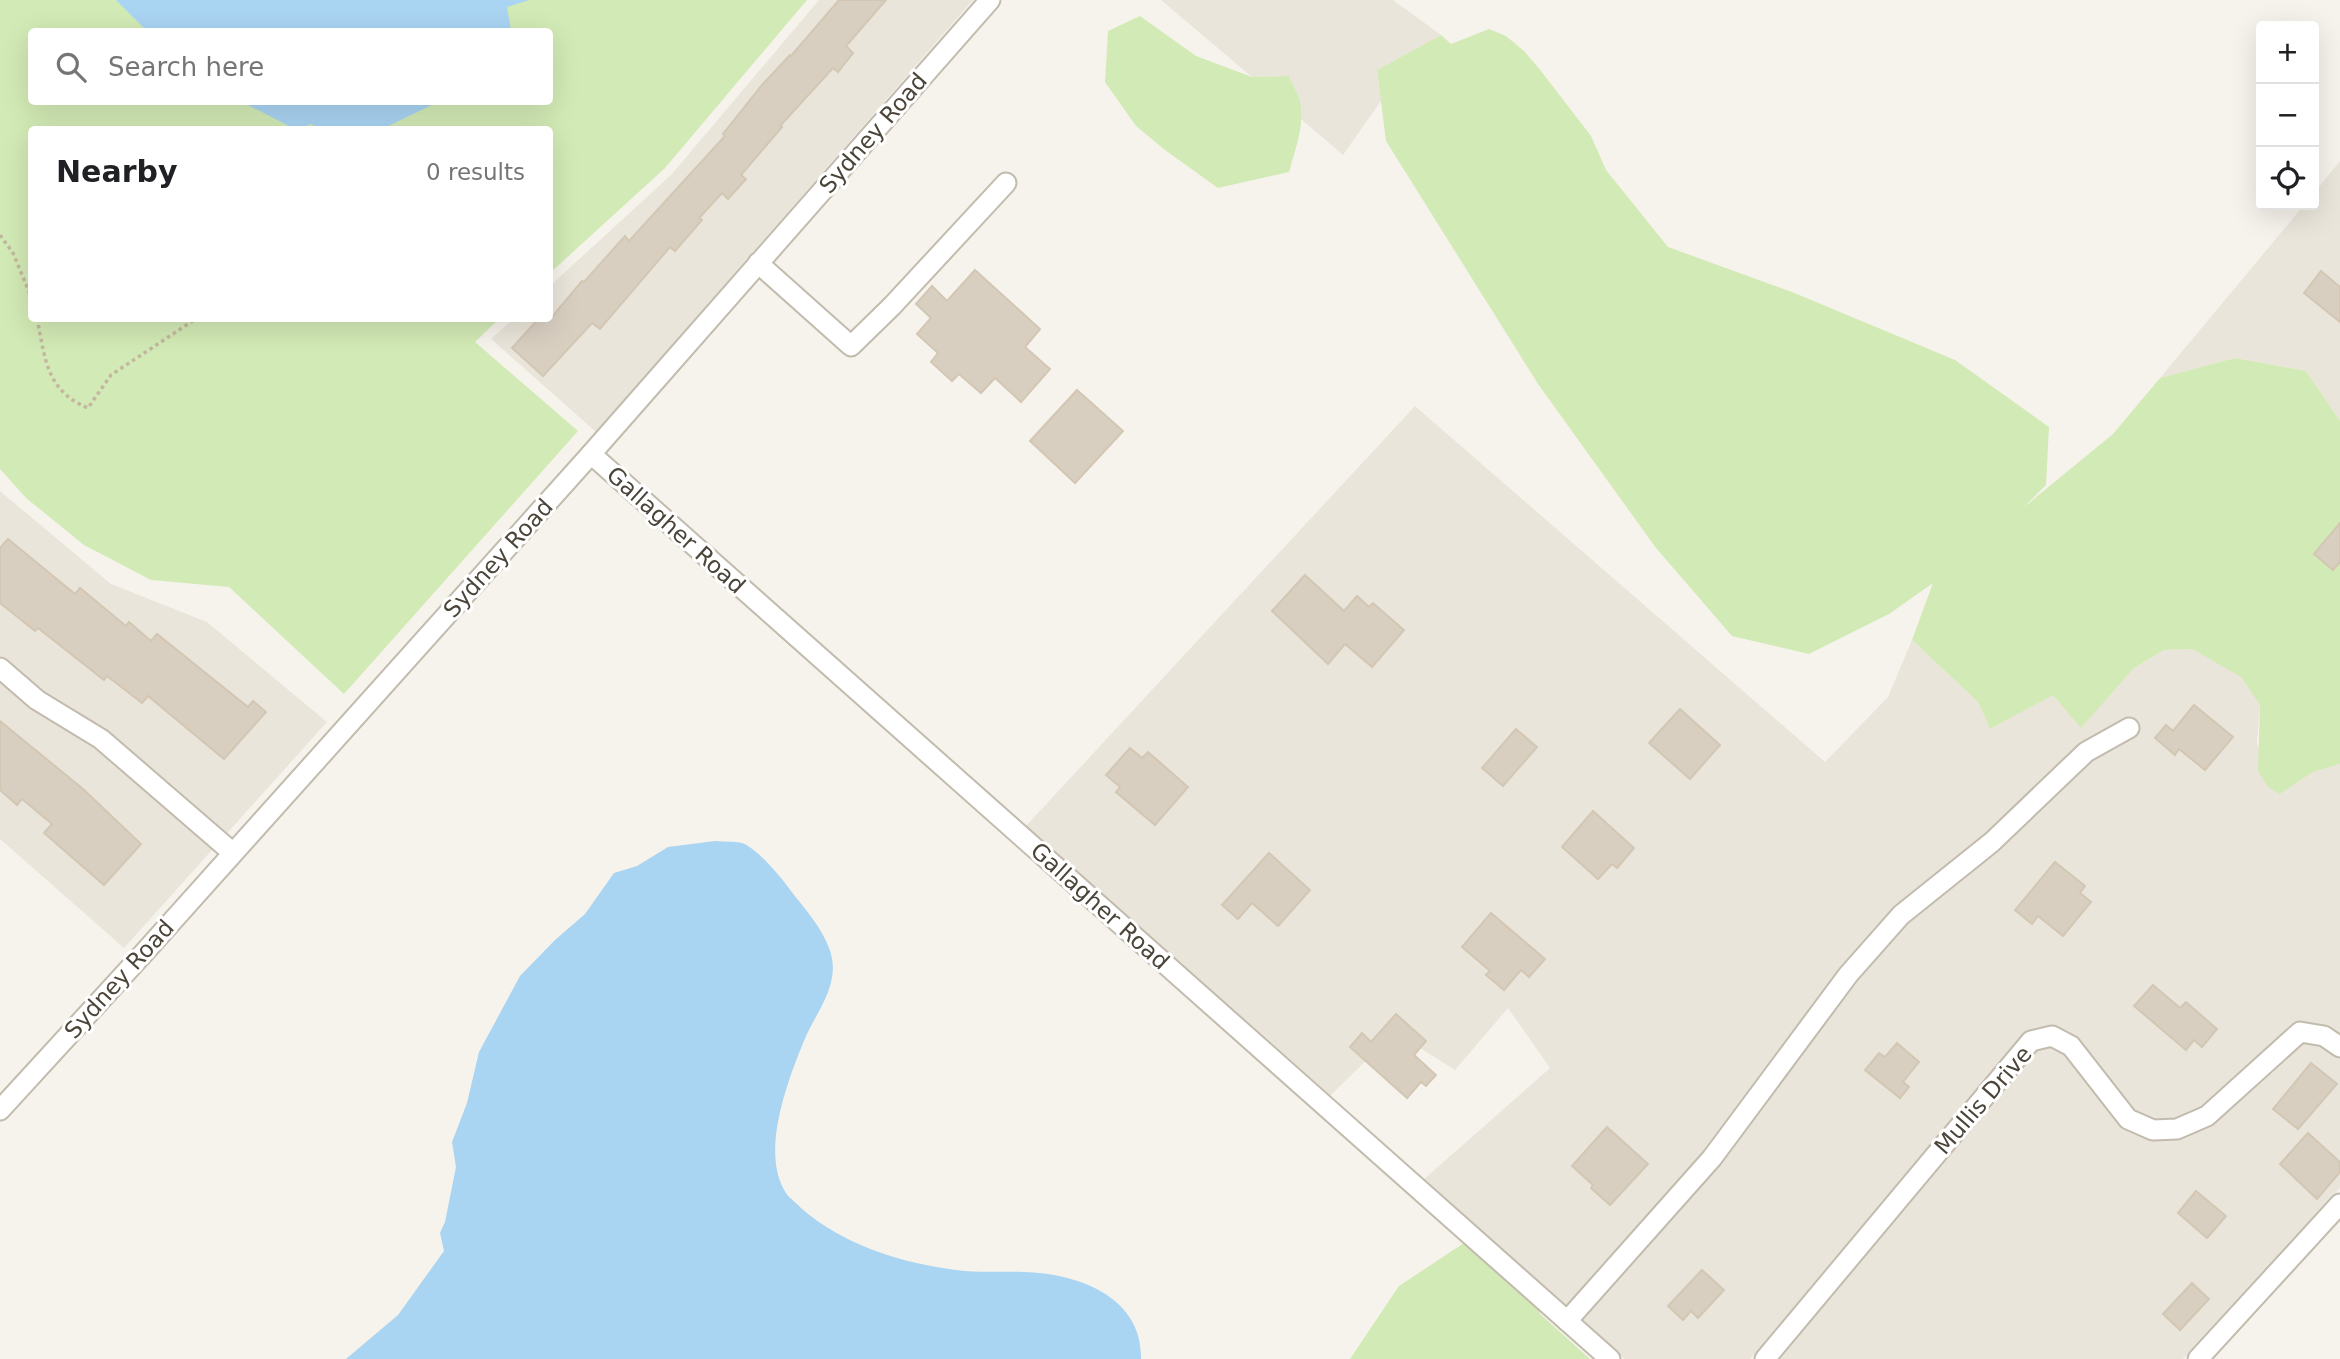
<!DOCTYPE html>
<html lang="en">
<head>
<meta charset="utf-8">
<style>
  :root { --surface:#fff; --page:#f2f2f2; --text:#202124; --muted:#757577; --line:#e0e0e0 }
  body { margin:0; font-family:"DejaVu Sans",sans-serif; background:var(--page); color:var(--text) }
  .controls { position:absolute; right:21px; top:21px; display:grid; overflow:hidden; border-radius:7px; box-shadow:0 7px 28px #0002 }
  .controls button { width:63px; height:63px; display:grid; place-items:center; padding:0; border:0; border-bottom:2px solid var(--line); background:var(--surface); color:var(--text); font:35px sans-serif }
  .list { margin:0; padding:0; list-style:none }
  h2 { display:flex; justify-content:space-between; align-items:center; height:91px; margin:0; padding:0 28px; font-size:30px }
  h2 small { font-size:23px; font-weight:400; color:var(--muted) }
  .icon { flex:none; width:38px; height:38px; fill:none; stroke:currentColor; stroke-width:2; stroke-linecap:round; stroke-linejoin:round }
  .map { position:relative; flex:none; width:2340px; height:1359px; overflow:hidden }
  .search { position:absolute; background:var(--surface); box-shadow:0 7px 28px #0002; left:28px; top:28px; width:525px; height:77px; display:flex; align-items:center; gap:18px; box-sizing:border-box; padding:0 24px; border-radius:7px; color:var(--muted); font-size:26px }
  .panel { position:absolute; background:var(--surface); box-shadow:0 7px 28px #0002; left:28px; top:126px; width:525px; height:196px; border-radius:7px }
  .map>svg:first-child { display:block }
  .residential { fill:#eae5da }
  .green { fill:#d2eab5; fill-rule:evenodd }
  .water { fill:#a9d4f2 }
  .building { fill:#d8cfc1; stroke:#d3c7b4; stroke-width:2 }
  .lines { fill:none; stroke-linecap:round; stroke-linejoin:round }
  .minor-casing { stroke:#c2bbae; stroke-width:23 }
  .path { stroke:#c4b79f; stroke-width:3.5; stroke-dasharray:3.5 3.5; stroke-linecap:butt }
  .minor { stroke:#fff; stroke-width:19 }
  .labels { text-anchor:middle; dominant-baseline:central; stroke-width:6; stroke-linejoin:round; paint-order:stroke }
  .street-label { font-size:23px; fill:#4b4439; stroke:#fff }
</style>
</head>
<body>
<div class="map">
<svg width="2340" height="1359" viewBox="0 0 2340 1359">
  <rect width="100%" height="100%" fill="#f6f3ec"/>
  <g class="residential">
    <polygon points="819,0 973,0 596,432 491,339 513,319 550,318 550,286 672,174"/>
    <polygon points="1161,0 1393,0 1441,35 1377,70 1381,101 1343,155 1300,118 1300,102 1289,76 1252,77"/>
    <polygon points="2340,161 2340,421 2306,371 2235,358 2160,378 2304,205 2314,205 2314,193"/>
    <polygon points="1415,406 1825,762 1888,697 1912,640 1978,702 1990,729 2054,694 2081,727 2134,668 2164,650 2192,649 2230,670 2241,677 2260,705 2257,744 2280,794 2313,772 2340,764 2340,1035 2325,1026 2301,1022 2292,1024 2200,1107 2173,1119 2154,1120 2134,1111 2075,1036 2049,1026 2027,1031 2022,1034 1750,1359 1625,1359 1423,1180 1550,1068 1508,1008 1455,1070 1395,1032 1329,1097 1025,827"/>
    <polygon points="0,491 111,584 207,622 327,722 124,948 0,839"/>
    <polygon points="2304,1043 2321,1046 2340,1058 2340,1188 2183,1359 1779,1359 2037,1051 2052,1047 2065,1053 2120,1124 2154,1140 2182,1139 2214,1124"/>
  </g>
  <g class="green">
    <path d="M0,0h807l-142,168 -115,105v-143h-518v188l467,1 -24,23 103,89 -234,263 -115,-107 -78,-7 -67,-35 -58,-47 -26,-29zM32,32h518v70h-518z"/>
    <path d="M1140,16l56,40 56,21 37,-1c3,8 9,17 11,26 5,23 -5,48 -11,70l-71,16 -53,-38 -29,-24 -31,-44 3,-51z"/>
    <polygon points="1489,29 1506,36 1525,52 1541,71 1591,136 1606,170 1668,247 1792,292 1955,360 2049,427 2046,485 2023,508 2113,434 2160,378 2235,358 2306,371 2340,421 2340,764 2313,772 2280,794 2268,787 2258,771 2260,705 2241,677 2192,649 2164,650 2134,668 2081,728 2053,695 1990,729 1978,702 1912,640 1933,583 1889,614 1809,654 1732,636 1656,548 1538,384 1386,141 1377,70 1441,35 1451,44"/>
    <polygon points="1464,1243 1539,1309 1540,1314 1590,1359 1350,1359 1399,1286"/>
  </g>
  <g class="water">
    <polygon points="116,0 529,0 507,7 511,31 148,32"/>
    <polygon points="242,102 438,102 382,129 315,129 312,124 295,129"/>
    <path d="M715,841c8,1 19,0 27,2 16,6 39,34 49,48 13,17 30,35 38,57 13,33 -10,60 -23,88 -17,41 -47,116 -20,157 4,6 11,10 15,15 42,37 100,55 155,62 23,3 45,1 68,2 53,1 119,25 117,87h-795l52,-44 46,-64 -4,-18 5,-11 11,-55 -4,-25 15,-39 12,-51 41,-76 35,-36 30,-26 29,-41 23,-7 31,-19z"/>
  </g>
  <g class="building">
    <polygon points="839,0 886,0 846,46 853,53 838,72 833,68 780,126 782,127 741,175 746,179 728,199 722,193 699,218 702,220 675,251 670,247 600,329 592,323 543,376 512,348 539,318 551,318 582,281 584,282 625,236 629,241 725,136 723,134 762,85 790,55 791,56"/>
    <polygon points="975,270 1040,329 1025,347 1050,369 1021,402 995,378 981,393 959,374 952,381 931,362 938,353 917,334 931,318 916,304 932,286 947,301"/>
    <polygon points="2321,271 2340,287 2340,322 2304,293"/>
    <polygon points="1077,390 1123,431 1075,483 1030,441"/>
    <polygon points="2340,523 2340,562 2333,570 2314,554"/>
    <polygon points="8,539 75,594 80,588 126,626 129,622 151,641 157,634 248,707 253,701 266,712 224,759 148,696 142,703 107,676 104,680 38,628 35,631 0,603 0,548"/>
    <polygon points="1305,575 1344,611 1357,596 1369,607 1373,603 1404,630 1372,667 1345,644 1328,664 1272,611"/>
    <polygon points="2194,705 2233,737 2205,770 2179,749 2175,755 2155,738 2166,725 2173,731"/>
    <polygon points="1680,709 1720,745 1690,779 1649,743"/>
    <polygon points="0,721 83,789 141,844 104,885 44,833 52,824 22,799 17,805 0,790"/>
    <polygon points="1516,729 1537,747 1503,786 1482,768"/>
    <polygon points="1130,748 1142,758 1148,752 1188,787 1155,825 1116,792 1120,787 1106,775"/>
    <polygon points="1593,811 1634,848 1617,868 1612,864 1598,879 1562,847"/>
    <polygon points="1269,853 1310,890 1278,926 1252,903 1238,919 1222,905"/>
    <polygon points="2055,862 2085,886 2080,893 2091,902 2063,936 2038,916 2032,924 2015,910"/>
    <polygon points="1491,913 1545,959 1529,977 1521,970 1504,990 1486,975 1490,971 1462,947"/>
    <polygon points="2153,985 2180,1008 2186,1002 2217,1029 2202,1047 2194,1040 2186,1050 2134,1006"/>
    <polygon points="1396,1014 1426,1041 1414,1055 1436,1075 1426,1086 1421,1082 1407,1098 1350,1047 1362,1033 1371,1042"/>
    <polygon points="1897,1043 1919,1062 1903,1082 1909,1087 1900,1098 1865,1070 1879,1053 1885,1057"/>
    <polygon points="2311,1063 2337,1084 2298,1129 2273,1109"/>
    <polygon points="1607,1127 1648,1164 1610,1205 1591,1188 1593,1185 1572,1166"/>
    <polygon points="2308,1133 2340,1162 2340,1172 2317,1199 2280,1164"/>
    <polygon points="2196,1191 2226,1216 2207,1238 2178,1213"/>
    <polygon points="1702,1270 1724,1290 1698,1318 1691,1311 1683,1320 1668,1306"/>
    <polygon points="2192,1283 2209,1299 2180,1330 2163,1314"/>
  </g>
  <g class="lines">
    <defs>
      <g id="minor">
        <polyline points="758,263 851,346 892,306 1006,183"/>
        <polyline points="591,454 1610,1359"/>
        <polyline points="0,668 37,700 101,739 233,853"/>
        <polyline points="0,1110 142,955 591,454 990,0"/>
        <polyline points="1567,1321 1712,1158 1848,975 1901,915 1992,842 2086,752 2129,728"/>
        <polyline points="1765,1359 2031,1041 2052,1036 2071,1046 2128,1119 2153,1130 2177,1129 2207,1116 2300,1032 2324,1036 2340,1047"/>
        <polyline points="2198,1359 2340,1204"/>
      </g>
    </defs>
    <use href="#minor" class="minor-casing"/>
    <g class="path">
      <polyline points="0,235 13,253 32,299"/>
      <path d="M37,318c8,40 9,73 51,90l23,-33 86,-57"/>
    </g>
    <use href="#minor" class="minor"/>
  </g>
  <g class="labels">
    <g class="street-label">
      <text transform="translate(873 133) rotate(-49)">Sydney Road</text>
      <text transform="translate(676 530) rotate(42)">Gallagher Road</text>
      <text transform="translate(498 558) rotate(-48)">Sydney Road</text>
      <text transform="translate(1100 906) rotate(42)">Gallagher Road</text>
      <text transform="translate(119 979) rotate(-48)">Sydney Road</text>
      <text transform="translate(1983 1100) rotate(-49)">Mullis Drive</text>
    </g>
  </g>
</svg>
<div class="controls">
<button>+</button>
<button>−</button>
<button><svg class="icon" aria-label="locate" viewBox="0 0 24 24"><circle cx="12" cy="12" r="6"/><path d="M12 2v4M12 18v4M2 12h4M18 12h4"/></svg></button>
</div>
<div class="search"><svg class="icon" aria-label="search" viewBox="0 0 24 24"><circle cx="10" cy="10" r="6"/><path d="M15 15l6 6"/></svg>Search here</div>
<section class="panel">
<h2>Nearby<small>0 results</small></h2>
<ul class="list">
</ul>
</section>
</div>
</body>
</html>
